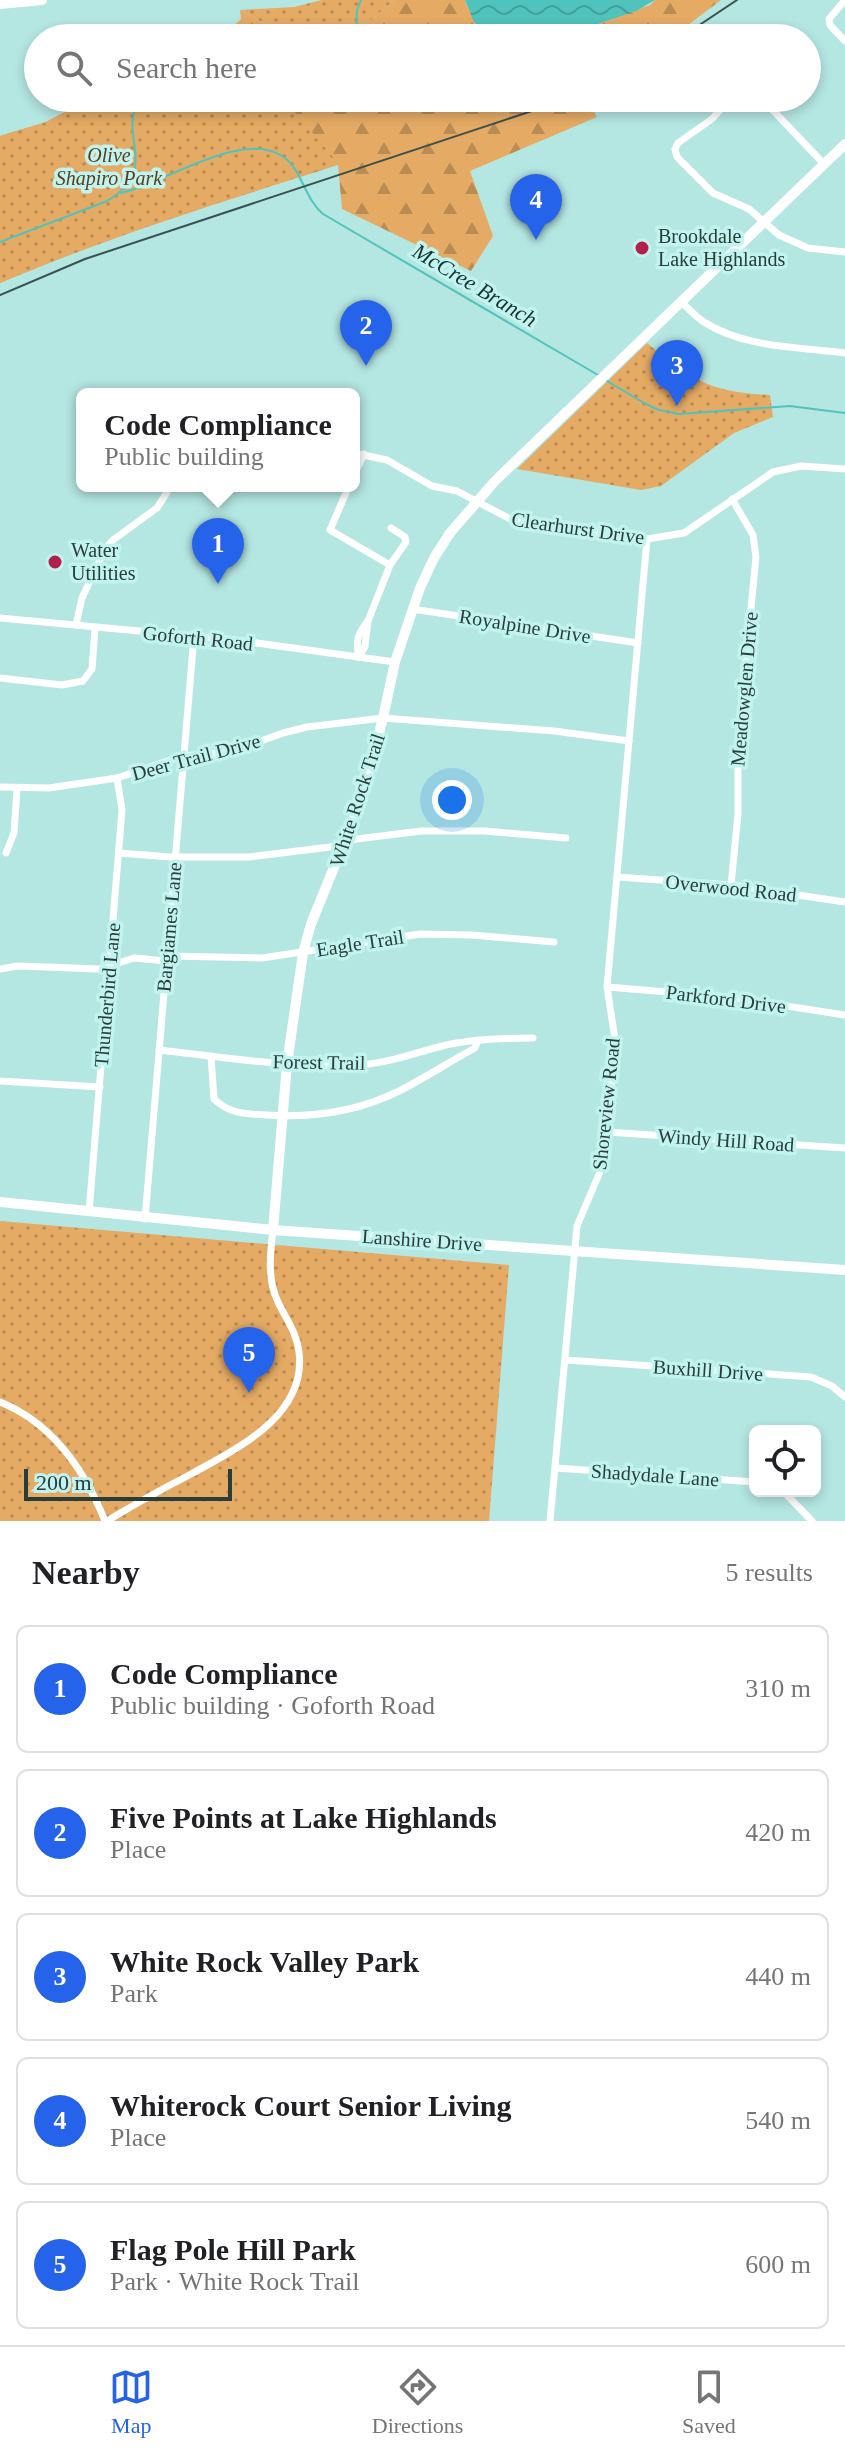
<!DOCTYPE html>
<html lang="en">
<head>
<meta charset="utf-8">
<style>
  :root { --surface:#fff; --page:#f2f2f2; --text:#202124; --muted:#757577; --line:#e0e0e0; --accent:#2563eb }
  body { margin:0; font-family:Georgia,serif; background:var(--page); color:var(--text) }
  .controls { position:absolute; right:24px; bottom:24px; display:grid; overflow:hidden; border-radius:12px; box-shadow:0 4px 12px #0003 }
  .controls button { width:72px; height:72px; display:grid; place-items:center; padding:0; border:0; border-bottom:2px solid var(--line); background:var(--surface); color:var(--text); font:40px sans-serif }
  .scale { position:absolute; left:24px; bottom:20px; width:208px; box-sizing:border-box; padding-left:8px; border:4px solid #293d3b; border-top:0; font-size:22px; line-height:28px; white-space:nowrap; color:#293d3b; -webkit-text-stroke:6px #c1f3ef; paint-order:stroke }
  .you { position:absolute; left:452px; top:800px; width:28px; height:28px; margin:-20px; border:6px solid #fff; border-radius:50%; background:#1a73e8; box-shadow:0 0 0 12px #1a73e833 }
  .badge { display:grid; place-items:center; width:52px; height:52px; border-radius:50%; background:var(--accent); color:#fff; font-size:26px; font-weight:700 }
  .pin { position:absolute; translate:-50% -66px; filter:drop-shadow(0 2px 4px #0008) }
  .pin::after { content:''; position:absolute; top:42px; width:28px; height:24px; background:inherit; clip-path:polygon(0 0,100% 0,50% 100%) }
  .popup { position:absolute; left:76px; top:388px; width:284px; height:104px; box-sizing:border-box; display:grid; place-content:center; border-radius:12px; background:var(--surface); filter:drop-shadow(0 2px 6px #0005); font-size:26px; white-space:nowrap; color:var(--muted) }
  .popup b { font-size:30px; color:var(--text) }
  .popup::after { content:''; position:absolute; left:50%; top:100%; margin-left:-16px; border:16px solid transparent; border-top-color:var(--surface) }
  .list { margin:0; padding:0; list-style:none }
  h2 { display:flex; justify-content:space-between; align-items:center; height:104px; margin:0; padding:0 32px; font-size:34px }
  h2 small { font-size:26px; font-weight:400; color:var(--muted) }
  .list li { display:grid; grid-template-columns:52px 1fr auto; gap:24px; align-items:center; box-sizing:border-box; height:128px; margin:0 16px 16px; padding:0 16px; border:2px solid var(--line); border-radius:12px }
  .list b { display:block; font-size:30px; white-space:nowrap }
  .list p { margin:0; font-size:26px; white-space:nowrap; color:var(--muted) }
  .list em { font-size:26px; font-style:normal; color:var(--muted) }
  .icon { flex:none; width:44px; height:44px; fill:none; stroke:currentColor; stroke-width:2; stroke-linecap:round; stroke-linejoin:round }
  .map { position:relative; flex:none; width:845px; height:1521px; overflow:hidden }
  .search { position:absolute; background:var(--surface); box-shadow:0 4px 12px #0003; left:24px; right:24px; top:24px; height:88px; display:flex; align-items:center; gap:20px; box-sizing:border-box; padding:0 28px; border-radius:44px; color:var(--muted); font-size:30px }
  .sheet { height:824px; background:var(--surface) }
  nav { display:flex; justify-content:space-around; align-items:center; box-sizing:border-box; height:112px; border-top:2px solid var(--line); background:var(--surface); font-size:22px; color:var(--muted) }
  nav a { display:grid; justify-items:center; gap:4px }
  nav .on { color:var(--accent) }
  .map>svg:first-child { display:block }
  .forest { fill:url(#forest-firs) }
  .park { fill:url(#park-dots) }
  .water { fill:url(#water-waves) }
  .lines { fill:none; stroke-linecap:round; stroke-linejoin:round }
  .stream { stroke:#4fc3bc; stroke-width:2 }
  .street { stroke:#fff; stroke-width:7 }
  .secondary { stroke:#fff; stroke-width:10 }
  .tram { stroke:#3a514f; stroke-width:2 }
  .poi-dot { fill:#b2204c; stroke:#c1f3ef; stroke-width:3 }
  .labels { text-anchor:middle; dominant-baseline:central; stroke-width:7; stroke-linejoin:round; paint-order:stroke }
  .park-label { font-size:20px; font-style:italic; fill:#5a3d1a; stroke:#c1f3ef }
  .poi-label { font-size:20px; fill:#293d3b; stroke:#c1f3ef; text-anchor:start }
  .street-label { font-size:20px; fill:#293d3b; stroke:#c1f3ef }
  .water-label { font-size:22px; font-style:italic; fill:#183230; stroke:#c1f3ef }
</style>
</head>
<body>
<div class="map">
<svg width="845" height="1521" viewBox="0 0 845 1521">
  <defs>
    <pattern id="forest-firs" width="22" height="20" patternUnits="userSpaceOnUse" patternTransform="scale(2)"><rect width="22" height="20" fill="#e5ab65"/><path d="M5 1l3.5 6h-7zM16 11l3.5 6h-7z" fill="#ba8c54"/></pattern>
    <pattern id="park-dots" width="8" height="8" patternUnits="userSpaceOnUse" patternTransform="scale(2)"><rect width="8" height="8" fill="#e5ab65"/><path d="M2 2h.1M6 6h.1" fill="none" stroke="#ba8c54" stroke-width="1.8" stroke-linecap="round"/></pattern>
    <pattern id="water-waves" width="16" height="10" patternUnits="userSpaceOnUse" patternTransform="scale(2)"><rect width="16" height="10" fill="#4fc3bc"/><path d="M0 5q4-4 8 0t8 0" fill="none" stroke="#42a09a"/></pattern>
  </defs>
  <rect width="100%" height="100%" fill="#b4e6e2"/>
  <g class="forest">
    <path d="M394,0h71c4,13 16,32 28,38h-143z"/>
    <polygon points="655,0 721,0 671,38 572,38 586,28 650,5"/>
    <polygon points="240,10 288,36 296,38 220,38 241,19"/>
    <path d="M91,98h495l11,19 -127,54 23,65 -22,35 -129,-62 -4,-44c-114,36 -228,71 -338,118v-147l46,-14z"/>
  </g>
  <g class="park">
    <polygon points="322,0 394,0 350,38 288,36 240,10 294,7"/>
    <path d="M91,98h192l56,66c-114,37 -229,72 -339,119v-147l46,-14z"/>
    <path d="M647,343c45,38 63,49 123,52l3,22 -39,16 -73,53 -20,4 -124,-21z"/>
    <polygon points="0,1221 509,1265 489,1521 0,1521"/>
  </g>
  <polygon class="water" points="465,0 655,0 636,11 586,28 572,38 493,38 474,22"/>
  <g class="lines">
    <g class="stream">
      <polyline points="263,38 269,38"/>
      <polyline points="356,38 357,10 361,0"/>
      <path d="M121,193c45,-10 123,-66 164,-35 17,13 20,41 38,56l275,161"/>
      <path d="M0,242l107,-41c55,-33 9,-65 33,-103"/>
      <polyline points="607,381 644,403 659,410 679,414 790,406 845,413"/>
    </g>
    <g class="street">
      <polyline points="845,0 829,19 830,25 845,41"/>
      <polyline points="731,98 712,119 678,143 675,149 677,157 713,193 749,209 779,235 808,248 845,252"/>
      <polyline points="761,98 824,164"/>
      <path d="M680,301c8,7 15,15 24,21 40,26 95,25 141,31"/>
      <polyline points="354,453 387,460 432,486 457,491 514,521 647,539 684,533 773,472 801,466 845,469"/>
      <polyline points="354,475 364,454"/>
      <polyline points="349,486 330,530 390,565 368,621 365,646 359,657"/>
      <polyline points="390,565 406,542 405,537 391,528"/>
      <polyline points="412,609 638,643"/>
      <polyline points="0,618 235,640 395,662"/>
      <polyline points="76,625 82,598 105,549 113,540 157,508 171,486"/>
      <path d="M359,657c-4,-16 -1,-24 9,-36"/>
      <polyline points="0,678 62,685 83,681 92,669 95,628"/>
      <polyline points="0,787 49,788 117,778 183,756 231,752 283,733 307,727 383,718 554,731 629,741"/>
      <polyline points="6,853 14,833 17,789"/>
      <polyline points="119,853 170,857 249,857 330,847 357,839 421,831 485,831 566,838"/>
      <polyline points="617,877 731,885 845,902"/>
      <polyline points="731,885 738,814 738,741 756,557 753,535 732,499"/>
      <polyline points="167,956 262,958 420,934 472,935 554,942"/>
      <polyline points="0,969 18,966 99,969 134,958 166,961"/>
      <polyline points="607,987 728,997 845,1015"/>
      <path d="M159,1050c66,7 133,19 200,15 29,-2 55,-12 83,-19 30,-7 61,-8 91,-8"/>
      <path d="M211,1056l3,43c16,15 31,15 52,16 46,3 91,-3 133,-24 26,-13 50,-29 76,-43l3,-8"/>
      <polyline points="0,1081 100,1087"/>
      <polyline points="607,1132 845,1148"/>
      <polyline points="89,1212 122,810 117,778"/>
      <polyline points="145,1219 194,636"/>
      <polyline points="566,1360 811,1377 832,1386 845,1397"/>
      <path d="M0,1402c52,21 85,69 105,119"/>
      <polyline points="556,1468 755,1482"/>
      <polyline points="783,1491 812,1521"/>
      <path d="M107,1521c28,-17 57,-33 86,-48 45,-25 114,-58 106,-121 -2,-19 -13,-33 -21,-50 -11,-23 -8,-48 -5,-72"/>
      <polyline points="550,1521 577,1226 605,1160 615,1039 607,987 647,539"/>
    </g>
    <g class="secondary">
      <polyline points="0,4 42,0"/>
      <polyline points="0,1202 273,1230 845,1270"/>
      <polyline points="273,1230 287,1064 303,953 311,924 361,801 383,718 395,662 420,588 434,558 450,533 495,481 845,144"/>
    </g>
    <g class="tram">
      <polyline points="680,38 737,0"/>
      <polyline points="0,295 85,259 571,98"/>
    </g>
  </g>
  <g class="poi-dot">
    <circle cx="642" cy="248" r="8"/>
    <circle cx="55" cy="562" r="8"/>
  </g>
  <g class="labels">
    <g class="park-label">
      <text x="109" y="155">Olive<tspan x="109" dy="23">Shapiro Park</tspan></text>
    </g>
    <g class="poi-label">
      <text x="658" y="236">Brookdale<tspan x="658" dy="23">Lake Highlands</tspan></text>
      <text x="71" y="550">Water<tspan x="71" dy="23">Utilities</tspan></text>
    </g>
    <g class="street-label">
      <text transform="translate(578 528) rotate(8)">Clearhurst Drive</text>
      <text transform="translate(525 626) rotate(9)">Royalpine Drive</text>
      <text transform="translate(198 638) rotate(6)">Goforth Road</text>
      <text transform="translate(744 689) rotate(-85)">Meadowglen Drive</text>
      <text transform="translate(196 757) rotate(-15)">Deer Trail Drive</text>
      <text transform="translate(357 800) rotate(-72)">White Rock Trail</text>
      <text transform="translate(731 888) rotate(6)">Overwood Road</text>
      <text transform="translate(169 927) rotate(-85)">Bargiames Lane</text>
      <text transform="translate(360 943) rotate(-9)">Eagle Trail</text>
      <text transform="translate(107 995) rotate(-85)">Thunderbird Lane</text>
      <text transform="translate(726 999) rotate(7)">Parkford Drive</text>
      <text transform="translate(319 1062) rotate(1)">Forest Trail</text>
      <text transform="translate(606 1104) rotate(-84)">Shoreview Road</text>
      <text transform="translate(726 1140) rotate(4)">Windy Hill Road</text>
      <text transform="translate(422 1240) rotate(4)">Lanshire Drive</text>
      <text transform="translate(708 1370) rotate(4)">Buxhill Drive</text>
      <text transform="translate(655 1475) rotate(4)">Shadydale Lane</text>
    </g>
    <g class="water-label">
      <text transform="translate(475 285) rotate(31)">McCree Branch</text>
    </g>
  </g>
</svg>
<div class="controls">
<button><svg class="icon" aria-label="locate" viewBox="0 0 24 24"><circle cx="12" cy="12" r="6"/><path d="M12 2v4M12 18v4M2 12h4M18 12h4"/></svg></button>
</div>
<div class="scale">200 m</div>
<div class="you"></div>
<div class="pin badge" style="left:218px;top:584px">1</div>
<div class="popup"><b>Code Compliance</b>Public building</div>
<div class="pin badge" style="left:366px;top:366px">2</div>
<div class="pin badge" style="left:677px;top:406px">3</div>
<div class="pin badge" style="left:536px;top:240px">4</div>
<div class="pin badge" style="left:249px;top:1393px">5</div>
<div class="search"><svg class="icon" aria-label="search" viewBox="0 0 24 24"><circle cx="10" cy="10" r="6"/><path d="M15 15l6 6"/></svg>Search here</div>
</div>
<section class="sheet">
<h2>Nearby<small>5 results</small></h2>
<ul class="list">
<li><span class="badge">1</span><div><b>Code Compliance</b><p>Public building · Goforth Road</p></div><em>310 m</em></li>
<li><span class="badge">2</span><div><b>Five Points at Lake Highlands</b><p>Place</p></div><em>420 m</em></li>
<li><span class="badge">3</span><div><b>White Rock Valley Park</b><p>Park</p></div><em>440 m</em></li>
<li><span class="badge">4</span><div><b>Whiterock Court Senior Living</b><p>Place</p></div><em>540 m</em></li>
<li><span class="badge">5</span><div><b>Flag Pole Hill Park</b><p>Park · White Rock Trail</p></div><em>600 m</em></li>
</ul>
</section>
<nav>
<a class="on"><svg class="icon" aria-label="map" viewBox="0 0 24 24"><path d="M3 6l6-2 6 2 6-2v14l-6 2-6-2-6 2zM9 4v14M15 6v14"/></svg>Map</a>
<a><svg class="icon" aria-label="directions" viewBox="0 0 24 24"><path d="M12 3l9 9-9 9-9-9zM9 14v-3h6M13 9l2 2-2 2"/></svg>Directions</a>
<a><svg class="icon" aria-label="saved" viewBox="0 0 24 24"><path d="M7 4h10v16l-5-4-5 4z"/></svg>Saved</a>
</nav>
</body>
</html>
